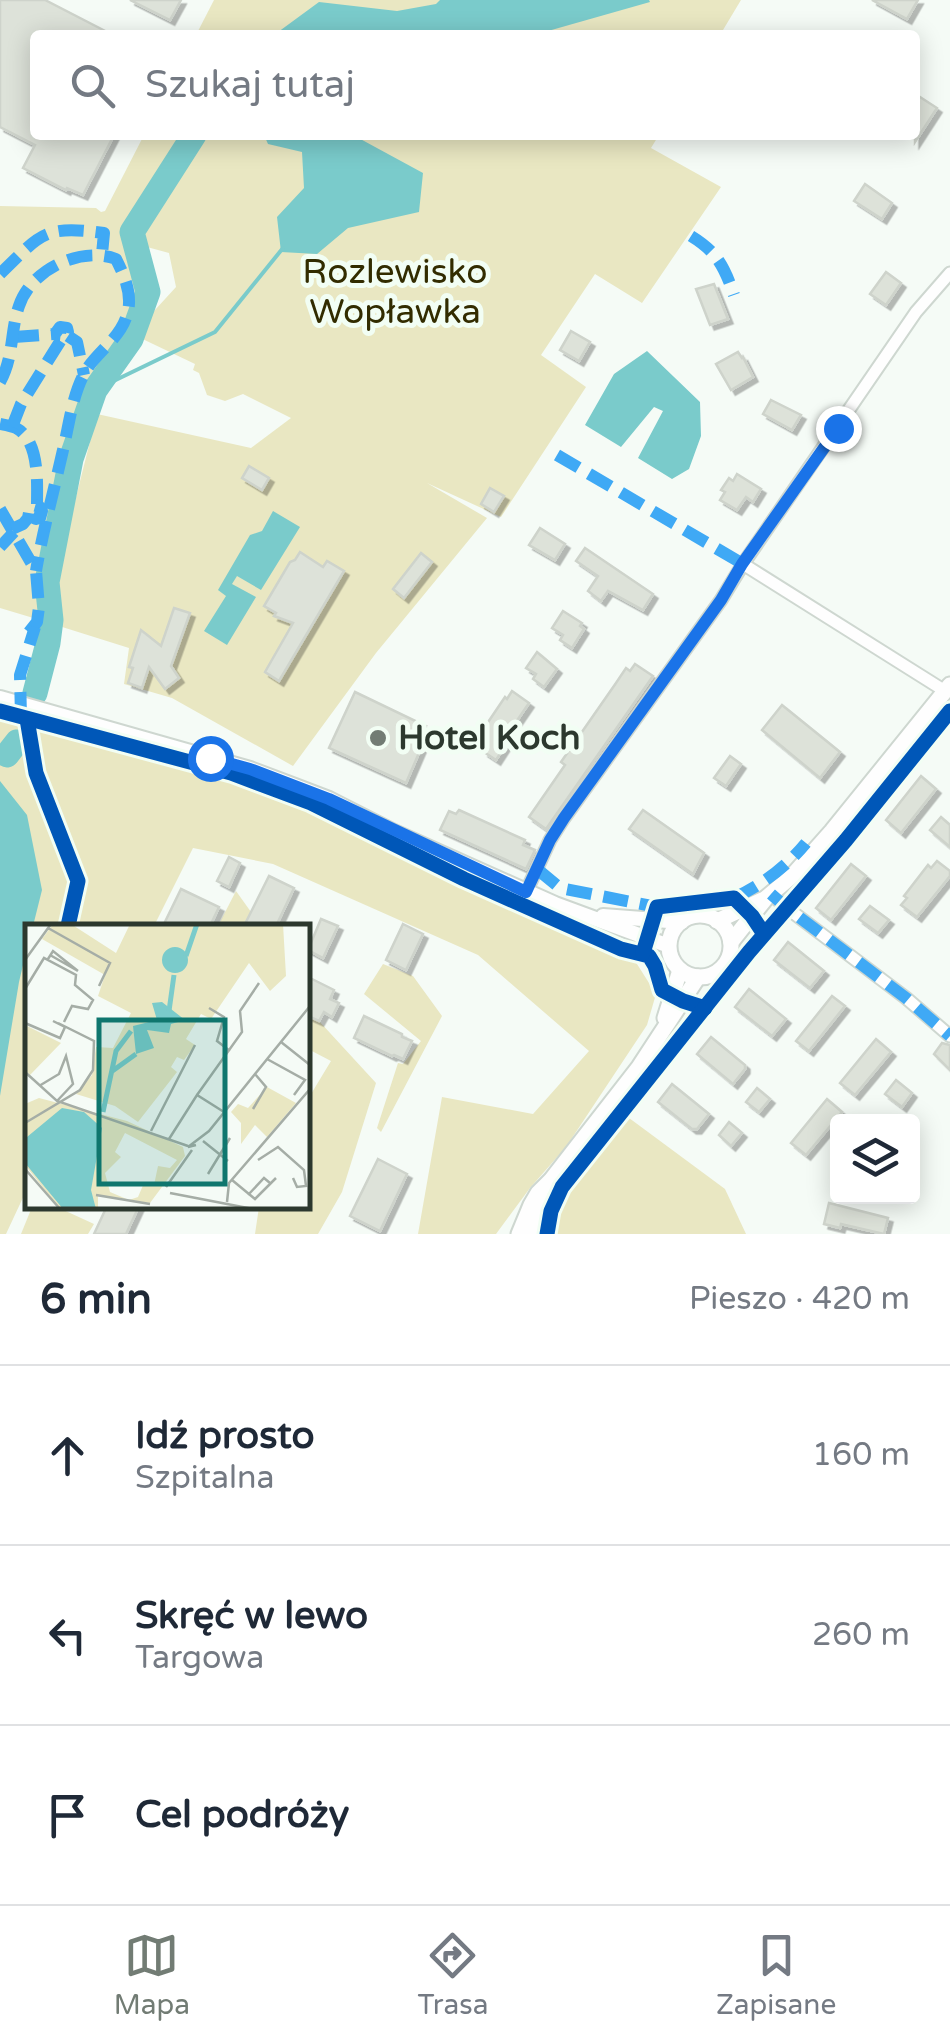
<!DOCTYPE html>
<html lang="pl">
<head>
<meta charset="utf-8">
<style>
  :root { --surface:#fff; --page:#f6f6f7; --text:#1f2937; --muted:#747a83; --line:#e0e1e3; --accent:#727c74 }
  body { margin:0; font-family:"Varela Round",sans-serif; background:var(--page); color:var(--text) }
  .controls { position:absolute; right:30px; bottom:30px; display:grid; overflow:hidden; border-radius:10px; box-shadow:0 5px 25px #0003 }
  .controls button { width:90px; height:90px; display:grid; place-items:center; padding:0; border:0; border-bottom:2px solid var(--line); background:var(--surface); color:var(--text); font:50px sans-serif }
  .stop { position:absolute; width:30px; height:30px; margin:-22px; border:8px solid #1a73e8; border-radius:50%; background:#fff }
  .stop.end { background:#1a73e8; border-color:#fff; box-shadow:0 2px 10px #0008 }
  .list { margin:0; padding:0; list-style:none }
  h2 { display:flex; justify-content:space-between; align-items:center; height:130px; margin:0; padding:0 40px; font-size:42px }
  h2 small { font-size:32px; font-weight:400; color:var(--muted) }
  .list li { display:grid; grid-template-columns:65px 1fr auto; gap:30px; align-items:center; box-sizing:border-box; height:180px; padding:0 40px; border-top:2px solid var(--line) }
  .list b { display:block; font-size:38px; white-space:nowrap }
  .list p { margin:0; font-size:32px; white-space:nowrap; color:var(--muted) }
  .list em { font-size:32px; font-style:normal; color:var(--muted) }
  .icon { flex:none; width:55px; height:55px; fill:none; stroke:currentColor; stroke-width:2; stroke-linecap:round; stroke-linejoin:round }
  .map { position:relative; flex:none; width:950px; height:1234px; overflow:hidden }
  .search { position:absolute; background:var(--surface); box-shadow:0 5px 25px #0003; left:30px; right:30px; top:30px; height:110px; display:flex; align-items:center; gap:25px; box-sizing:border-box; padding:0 35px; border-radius:10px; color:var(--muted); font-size:38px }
  .sheet { height:670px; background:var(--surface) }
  nav { display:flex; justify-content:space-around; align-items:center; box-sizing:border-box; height:140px; border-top:2px solid var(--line); background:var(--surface); font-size:28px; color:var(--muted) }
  nav a { display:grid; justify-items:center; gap:5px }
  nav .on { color:var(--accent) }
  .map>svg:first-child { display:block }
  .green { fill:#e9e7c2; fill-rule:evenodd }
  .water { fill:#7acbcb }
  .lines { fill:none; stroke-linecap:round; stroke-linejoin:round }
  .stream { stroke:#7acbcb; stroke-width:4 }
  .river { stroke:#7acbcb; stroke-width:25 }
  .building { fill:#dde2d9; stroke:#ced3cb; stroke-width:2.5; filter:url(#shadow) }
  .minor-casing { stroke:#ced7d0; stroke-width:15 }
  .tertiary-casing { stroke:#ced7d0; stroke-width:18 }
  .secondary-casing { stroke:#ced7d0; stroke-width:19 }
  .minor { stroke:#fefefe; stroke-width:11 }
  .tertiary { stroke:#fefefe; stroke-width:14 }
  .secondary { stroke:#fefefe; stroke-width:15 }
  .quiet { stroke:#3fa9f5; stroke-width:12; stroke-dasharray:25 12; stroke-linecap:butt }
  .cycleway-casing { stroke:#f2fef4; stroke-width:21 }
  .cycleway { stroke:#0057b8; stroke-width:15 }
  .route { stroke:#1a73e8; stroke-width:12 }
  .poi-dot { fill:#727c74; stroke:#f2fef4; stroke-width:4 }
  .labels { text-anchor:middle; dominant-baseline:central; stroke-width:10; stroke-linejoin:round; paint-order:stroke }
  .park-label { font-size:35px; fill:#322c00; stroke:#f2fef4 }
  .poi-label { font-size:35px; font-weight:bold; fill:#2c382e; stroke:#f2fef4; text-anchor:start }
  .inset-river { fill:none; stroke:#7acbcb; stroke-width:5 }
  .inset-road { fill:none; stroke:#a5ada6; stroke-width:2.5 }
  .view { fill:#0f766e; fill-opacity:0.15; stroke:#0f766e; stroke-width:5 }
  .inset-edge { fill:none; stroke:#2c382e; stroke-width:5 }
</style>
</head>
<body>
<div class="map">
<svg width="950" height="1234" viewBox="0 0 950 1234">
  <defs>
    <filter id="shadow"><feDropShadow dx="4.5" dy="4.5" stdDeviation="0" flood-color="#0004"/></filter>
  </defs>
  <rect width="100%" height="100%" fill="#f5fbf6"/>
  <g class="green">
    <polygon points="214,0 741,0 720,35 196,35"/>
    <path d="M144,135h515l-8,13 70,39 -79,116 -47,-29 -54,81 45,32 -85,130 -74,-34 60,35 -111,135 -83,113 -121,-68 -48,-14 5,-36 -70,-22 -4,-46 42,-166 154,34 40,-30 -48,-24 -18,7 -18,-6 -8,-22 -6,-3 2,-6 -63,-30 -37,56 -24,69 -24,123 4,38h-11l-40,-12v-402l96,2 5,4 4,-1zM136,244l33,9 7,34 -43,47 15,-42z"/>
    <polygon points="0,711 42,724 42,716 210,758 311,803 461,881 630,953 656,994 647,1025 566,1147 530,1188 496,1234 418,1234 442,1097 533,1114 589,1051 478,955 273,864 193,848 154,926 28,926 27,1189 6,1234 0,1234"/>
    <polygon points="236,891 251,912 244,926 218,926"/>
    <polygon points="383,964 413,976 442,1016 381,1132 377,1128 398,1063 403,1064 421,1041 364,994"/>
    <polygon points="308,1016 319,1021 376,1083 342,1192 318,1234 255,1234 259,1207 308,1206 308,1099 331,1061 308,1049"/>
    <polygon points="625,1115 725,1189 746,1234 549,1234 559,1200"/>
    <polygon points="32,1207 57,1207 94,1224 88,1234 21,1234"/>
  </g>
  <g class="water">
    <polygon points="440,0 649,0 650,2 548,31 545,35 274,35 319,2 397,11 436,4"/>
    <polygon points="264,135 353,135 423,173 419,212 348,228 317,254 281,252 277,217 304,188 302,152 268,144"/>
    <polygon points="647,351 700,402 701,436 689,469 672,479 638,458 663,411 654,407 621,447 585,425 614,374"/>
    <polygon points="273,511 300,527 261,590 237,576 232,584 256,597 227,645 204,631 226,596 218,590 250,535 262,531"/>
    <polygon points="0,781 27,815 42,890 33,926 28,926 27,948 19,982 0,1096"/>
  </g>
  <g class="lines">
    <polyline class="stream" points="95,390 215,332 283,248"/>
    <g class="river">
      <polyline points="35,693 48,643 51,620 47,582 71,459 95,390 131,339 148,292 132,232 194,135"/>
      <polyline points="7,755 17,742"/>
    </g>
  </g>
  <g class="building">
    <polygon points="0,0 45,0 113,35 35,35 35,135 114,135 83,195 67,188 66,190 23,168 35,145 0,127"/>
    <polygon points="130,0 181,0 170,20"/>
    <polygon points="872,0 918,0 907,19"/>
    <polygon points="920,97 937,108 915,142 915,106"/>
    <polygon points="865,184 892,203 882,219 854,201"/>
    <polygon points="886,272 901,283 886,305 870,294"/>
    <polygon points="714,284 728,319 710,325 696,289"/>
    <polygon points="571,331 590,342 579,361 560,350"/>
    <polygon points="738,352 742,358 743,357 753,377 731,390 716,364"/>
    <polygon points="771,400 801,415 792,430 763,414"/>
    <polygon points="249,466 269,478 262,490 242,478"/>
    <polygon points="737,474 761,489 753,502 746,497 737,510 720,500 725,492 721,490 729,478 733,481"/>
    <polygon points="490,488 504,496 494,512 481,504"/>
    <polygon points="540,528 565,544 555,560 529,545"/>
    <polygon points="585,548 653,594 643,610 608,591 601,601 588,591 598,576 576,561"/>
    <polygon points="300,552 323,567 327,561 344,571 279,681 265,672 293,623 274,616 276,613 264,606 290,562 295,560"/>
    <polygon points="421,553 432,562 404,598 393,589"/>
    <polygon points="174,608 190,613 171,666 179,678 165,689 149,667 142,688 128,683 133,668 129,667 141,630 161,646"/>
    <polygon points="563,611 582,623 580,626 584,629 572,648 560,640 563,635 552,628"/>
    <polygon points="537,652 557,669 544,687 533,679 536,674 526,668"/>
    <polygon points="635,664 653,676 546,829 529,817 565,765 561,762 616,683 626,668 630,671"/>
    <polygon points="512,691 529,703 503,741 507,743 496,760 484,752 486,747 476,740 505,697 507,699"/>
    <polygon points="355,692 426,726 420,736 425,739 406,783 329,748"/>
    <polygon points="782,705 840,752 820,778 762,730"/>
    <polygon points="730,756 741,764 726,786 714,778"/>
    <polygon points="921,776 936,789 901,833 886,820"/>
    <polygon points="459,810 525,840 523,845 535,850 526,869 440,830 449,811 456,814"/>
    <polygon points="643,810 704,853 693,874 629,829"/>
    <polygon points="941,817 950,825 950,847 930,830"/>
    <polygon points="229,857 240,863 229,887 217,881"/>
    <polygon points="937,861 950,871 950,876 917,917 901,905 907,898 904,896 928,865 931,868"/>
    <polygon points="851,864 866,876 831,920 816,908"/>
    <polygon points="269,876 294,888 276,926 244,926"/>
    <polygon points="181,889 219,907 210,926 163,926"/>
    <polygon points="870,906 889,920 878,933 859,919"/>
    <polygon points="321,919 338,926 323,958 308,950"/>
    <polygon points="403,924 423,934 406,970 386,960"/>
    <polygon points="788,942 824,971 810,988 774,960"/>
    <polygon points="308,977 334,990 330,999 339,1003 332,1017 324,1012 319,1021 308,1016"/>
    <polygon points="749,989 786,1019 772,1036 735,1007"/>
    <polygon points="832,996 845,1006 809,1051 796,1041"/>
    <polygon points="364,1016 402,1034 402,1037 412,1041 403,1059 394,1055 392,1056 354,1038"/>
    <polygon points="711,1037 745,1065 745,1069 733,1084 697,1054"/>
    <polygon points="876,1039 891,1052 855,1095 840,1083"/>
    <polygon points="942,1043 950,1045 950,1070 934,1054"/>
    <polygon points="896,1080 912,1093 902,1107 885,1094"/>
    <polygon points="672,1084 709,1114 697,1129 692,1129 658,1102"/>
    <polygon points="757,1088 770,1099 759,1112 746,1102"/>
    <polygon points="827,1099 842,1112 806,1155 791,1143"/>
    <polygon points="729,1122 742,1133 731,1146 719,1135"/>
    <polygon points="378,1159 407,1174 380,1231 350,1216"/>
    <polygon points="829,1203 888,1218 884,1234 841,1224 840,1228 824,1224"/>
    <polygon points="107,1206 139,1206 126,1234 94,1234"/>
  </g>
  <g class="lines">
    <defs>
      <g id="minor">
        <polyline points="743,564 916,312 950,273"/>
        <polyline points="526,892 550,840 564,818 721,600 743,564 945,691"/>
        <polyline points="771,894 787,908 906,998 950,1036"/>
      </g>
      <g id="tertiary">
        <polyline points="0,698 250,769 295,786 329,799 394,832 555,904 669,946"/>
        <polyline points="603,916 682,922"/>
      </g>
      <g id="secondary">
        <circle cx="700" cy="946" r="31"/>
        <polyline points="717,921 762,900"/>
        <polyline points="731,942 766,898 792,876 832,831 950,685"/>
        <polyline points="665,1018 680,970"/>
        <polyline points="519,1234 531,1205 538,1193 551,1180 639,1067 698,977"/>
        <polyline points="533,1234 543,1200"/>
      </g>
    </defs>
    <use href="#minor" class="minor-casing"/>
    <use href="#tertiary" class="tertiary-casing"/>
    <use href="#secondary" class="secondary-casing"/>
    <use href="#minor" class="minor"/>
    <use href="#tertiary" class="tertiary"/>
    <use href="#secondary" class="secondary"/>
    <g class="quiet">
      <path d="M691,236c26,16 33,30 43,59"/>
      <path d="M0,274c42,-41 44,-49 104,-41l-2,21"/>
      <polyline points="68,336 77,342 84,375"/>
      <polyline points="14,337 55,334 60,327 67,328 68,332 66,339 57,338"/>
      <path d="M0,382c14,-25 10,-50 19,-76 12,-37 62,-60 97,-47 8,16 16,34 12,52 -6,28 -32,40 -44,63 -12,23 -15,51 -21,76 -9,40 -20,80 -27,121"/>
      <path d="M0,424c5,1 11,2 16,4 24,13 21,55 21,77"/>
      <polyline points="12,427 21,404 61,340"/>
      <polyline points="557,455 743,564"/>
      <polyline points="0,509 36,571 39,607 37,622 25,637"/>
      <polyline points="12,529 23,524 28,518 30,507 33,505 40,507 42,511 40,518 36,519 29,516"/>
      <polyline points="0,547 14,532"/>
      <polyline points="21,717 20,675 35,627"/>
      <polyline points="537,869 560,888 657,907"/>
      <polyline points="771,894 787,908 906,998 950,1036"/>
      <path d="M734,898c28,-13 52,-31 72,-55"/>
    </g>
    <defs>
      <g id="cycleway">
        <polyline points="0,711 231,773 311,803 464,879 621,949 649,956 655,966 662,990 683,1001 705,1008"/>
        <polyline points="27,719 36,773 78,881 68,926"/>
        <polyline points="643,953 657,907 734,898 752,916 764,934"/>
        <polyline points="547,1234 551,1211 562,1187 749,952 846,840 950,711"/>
      </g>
    </defs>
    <use href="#cycleway" class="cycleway-casing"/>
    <use href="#cycleway" class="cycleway"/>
  </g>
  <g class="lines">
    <polyline class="route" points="210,758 250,769 329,799 526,892 550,840 564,818 721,600 742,564 838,428"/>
  </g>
  <circle class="poi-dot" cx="378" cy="738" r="10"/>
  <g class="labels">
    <g class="park-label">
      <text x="395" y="272">Rozlewisko<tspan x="395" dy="40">Wopławka</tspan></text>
    </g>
    <g class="poi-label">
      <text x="398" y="738">Hotel Koch</text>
    </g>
  </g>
  <g transform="translate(25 924)">
    <rect width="285" height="285" fill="#f5fbf6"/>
    <path d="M28,0h18l45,29 14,-29h153l3,52 -16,15 -21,-28 -38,56 -10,-5 -15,25 9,6 -11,15 -7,-3 -6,10 6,5 -39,50 -23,-16 -39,-12 16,-19 4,-28 17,1 18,-35 -33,-17 7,-21 -63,-36zM0,101l36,18 -31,32 -5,-5zM242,163l29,16 -29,34 -12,-12 -14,19v-21l-10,-11 7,-8 10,4zM14,174l88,23 56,26 2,9 -35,47 -52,-8v14h-38l-35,-44v-61zM100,209l52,27 -7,8 -12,-2 -4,19 -10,-2 -6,14 -9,3 -19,-8 -5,-19 16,-16 -6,-5z" fill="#e9e7c2" fill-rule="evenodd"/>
    <path d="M137 36a13 13 0 1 1 26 0a13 13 0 1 1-26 0ZM137,78l23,18 -14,4 -2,9 -22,-3 7,18 -18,6 -3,-28 24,-6 -5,-17zM37,184l22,4 18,16 -11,62 5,19h-33l-38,-46 2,-26z" fill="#7acbcb"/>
    <path class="inset-river" d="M161,32l11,-32M144,87l5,-36M86,148l25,-18M78,188l13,-61 15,-20"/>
    <path class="inset-road" d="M23,4l62,35 -11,23M25,31l28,16M23,35l5,-8 25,20M0,36l26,-36M0,65l19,-31 32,17 -1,10 18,15 -5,9 -16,-3 -8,16M184,84l15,9 -7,24 13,10M0,99l35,15 5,-11 -12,-6M256,118l29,23M242,135l38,21 -11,15M0,148l32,29 131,45M14,162l20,-12 7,-18 7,28 -16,17M172,171l45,-63 -2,-21 19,-28M228,185l13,-22 -11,-13M0,199l55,-33 13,-20 1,-29 -36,-18M126,207l44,-86M144,215l28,-44 27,17M178,217l25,20M171,221l-8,2 21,-16 101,-125M233,236l20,-13 26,23 2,16 -9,1 -4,-9M0,245l35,40M183,250l22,-36M207,256l23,19 21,-21M141,263l26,-37M145,269l83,16M71,271l54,9M223,271l16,-17 6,5M202,278l2,-19 81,-94"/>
    <path class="view" d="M74,96h126v164h-126z"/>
    <rect width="285" height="285" class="inset-edge"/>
  </g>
</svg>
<div class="controls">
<button><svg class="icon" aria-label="layers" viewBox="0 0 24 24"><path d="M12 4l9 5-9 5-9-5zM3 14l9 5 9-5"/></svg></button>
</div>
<div class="stop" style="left:210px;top:758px"></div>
<div class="stop end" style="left:838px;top:428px"></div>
<div class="search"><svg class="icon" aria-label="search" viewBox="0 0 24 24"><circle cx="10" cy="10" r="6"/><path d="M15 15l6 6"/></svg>Szukaj tutaj</div>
</div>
<section class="sheet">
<h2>6 min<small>Pieszo · 420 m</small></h2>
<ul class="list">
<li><svg class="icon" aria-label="ahead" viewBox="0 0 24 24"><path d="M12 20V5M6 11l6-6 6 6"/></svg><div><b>Idź prosto</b><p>Szpitalna</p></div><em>160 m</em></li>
<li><svg class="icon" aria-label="left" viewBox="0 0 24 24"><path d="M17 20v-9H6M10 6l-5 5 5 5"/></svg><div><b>Skręć w lewo</b><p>Targowa</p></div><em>260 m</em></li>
<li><svg class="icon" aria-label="arrive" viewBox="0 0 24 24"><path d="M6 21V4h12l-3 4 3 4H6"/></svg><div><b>Cel podróży</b></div></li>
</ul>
</section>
<nav>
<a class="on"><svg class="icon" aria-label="map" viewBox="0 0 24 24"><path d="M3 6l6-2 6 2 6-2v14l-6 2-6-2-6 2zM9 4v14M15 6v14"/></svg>Mapa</a>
<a><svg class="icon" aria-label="directions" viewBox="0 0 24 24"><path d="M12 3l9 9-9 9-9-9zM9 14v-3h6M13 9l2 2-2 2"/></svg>Trasa</a>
<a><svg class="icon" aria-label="saved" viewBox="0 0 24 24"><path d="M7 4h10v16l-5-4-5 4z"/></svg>Zapisane</a>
</nav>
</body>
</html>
